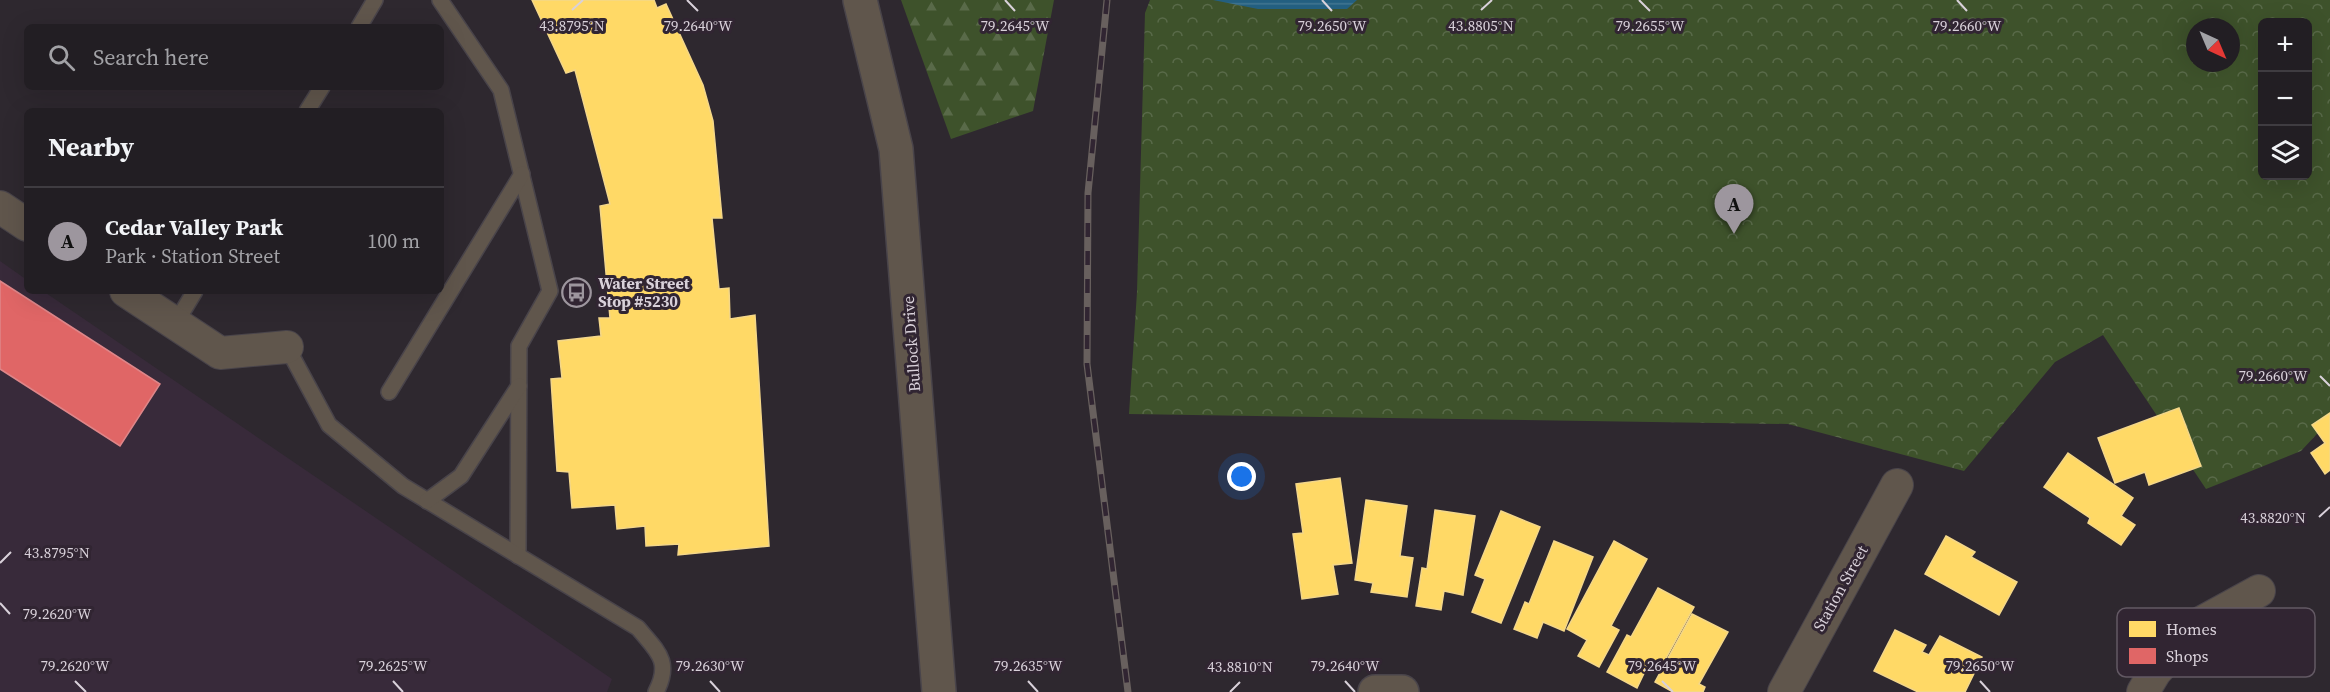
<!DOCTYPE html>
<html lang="en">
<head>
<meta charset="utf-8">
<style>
  :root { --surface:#221e23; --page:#2a272b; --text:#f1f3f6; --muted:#a2a2a6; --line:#3f3c41; --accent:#9d969e }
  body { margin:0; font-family:"Source Serif 4",serif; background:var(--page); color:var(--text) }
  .controls { position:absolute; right:18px; top:18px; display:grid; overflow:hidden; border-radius:9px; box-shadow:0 6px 24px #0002 }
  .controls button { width:54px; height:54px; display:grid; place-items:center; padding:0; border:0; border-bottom:2px solid var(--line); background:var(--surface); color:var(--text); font:30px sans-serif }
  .compass { position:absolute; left:2186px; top:18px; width:54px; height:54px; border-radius:50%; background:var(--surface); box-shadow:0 6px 24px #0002; rotate:136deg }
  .you { position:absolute; left:1242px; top:477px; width:21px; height:21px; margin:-15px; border:4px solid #fff; border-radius:50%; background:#1a73e8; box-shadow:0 0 0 9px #1a73e833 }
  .badge { display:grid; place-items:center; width:39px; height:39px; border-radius:50%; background:var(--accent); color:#111; font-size:20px; font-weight:700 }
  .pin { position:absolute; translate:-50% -50px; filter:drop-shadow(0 2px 3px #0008) }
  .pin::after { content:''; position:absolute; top:32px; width:21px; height:18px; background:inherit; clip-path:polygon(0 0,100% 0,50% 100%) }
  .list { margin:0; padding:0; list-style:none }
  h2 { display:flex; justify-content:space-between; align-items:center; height:78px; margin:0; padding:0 24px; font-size:26px }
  h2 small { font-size:20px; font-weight:400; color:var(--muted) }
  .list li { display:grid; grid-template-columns:39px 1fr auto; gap:18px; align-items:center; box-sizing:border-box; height:108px; padding:0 24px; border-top:2px solid var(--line) }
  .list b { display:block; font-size:22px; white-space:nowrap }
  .list p { margin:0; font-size:20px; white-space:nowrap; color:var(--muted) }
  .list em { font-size:20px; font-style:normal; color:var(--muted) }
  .icon { flex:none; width:33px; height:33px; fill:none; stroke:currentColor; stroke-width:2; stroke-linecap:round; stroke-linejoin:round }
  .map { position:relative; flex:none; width:2330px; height:692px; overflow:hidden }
  .search { position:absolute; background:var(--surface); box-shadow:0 6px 24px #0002; left:24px; top:24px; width:420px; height:66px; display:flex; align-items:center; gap:15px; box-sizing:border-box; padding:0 21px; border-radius:9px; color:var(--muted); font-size:22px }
  .panel { position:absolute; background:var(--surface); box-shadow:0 6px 24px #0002; left:24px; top:108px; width:420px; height:186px; border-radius:9px }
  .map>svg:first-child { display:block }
  .built { fill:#382a3a }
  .forest { fill:url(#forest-firs) }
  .park { fill:url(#park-crowns); fill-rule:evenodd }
  .water { fill:url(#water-rules) }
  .homes { fill:#ffd966; stroke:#f4d789; stroke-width:1.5 }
  .shops { fill:#e06666; stroke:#de8689; stroke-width:1.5 }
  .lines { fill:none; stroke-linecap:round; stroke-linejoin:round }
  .service-casing { stroke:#49444a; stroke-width:18 }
  .minor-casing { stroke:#49444a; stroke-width:34 }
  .tertiary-casing { stroke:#49444a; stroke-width:36 }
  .service { stroke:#60564c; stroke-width:15 }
  .minor { stroke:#60564c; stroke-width:32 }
  .tertiary { stroke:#60564c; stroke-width:33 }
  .rail-casing { stroke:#68605e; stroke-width:7 }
  .rail { stroke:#312532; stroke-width:4.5; stroke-dasharray:14; stroke-linecap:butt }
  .ticks { fill:none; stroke:#d9d1da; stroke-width:2 }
  .labels { text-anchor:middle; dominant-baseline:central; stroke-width:6; stroke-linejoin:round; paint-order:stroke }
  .poi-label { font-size:16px; font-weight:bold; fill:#d9d1da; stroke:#312532; text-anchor:start }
  .street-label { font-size:16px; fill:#d9d1da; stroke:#312532 }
  .key { fill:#312532; stroke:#635964; stroke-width:1.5 }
  .key-label { font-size:16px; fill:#d9d1da }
  .ticks-label { font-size:15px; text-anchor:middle; fill:#d9d1da; stroke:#312532; stroke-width:6; stroke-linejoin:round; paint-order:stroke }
</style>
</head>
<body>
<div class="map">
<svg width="2330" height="692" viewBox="0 0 2330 692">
  <defs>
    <pattern id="forest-firs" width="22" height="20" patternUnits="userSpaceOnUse" patternTransform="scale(1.5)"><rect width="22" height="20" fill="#3e522b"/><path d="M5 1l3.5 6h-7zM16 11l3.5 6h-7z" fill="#596a49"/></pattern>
    <pattern id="park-crowns" width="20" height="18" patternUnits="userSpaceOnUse" patternTransform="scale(1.5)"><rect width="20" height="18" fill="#3e522b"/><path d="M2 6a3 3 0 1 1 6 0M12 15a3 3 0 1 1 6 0" fill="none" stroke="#596a49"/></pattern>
    <pattern id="water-rules" width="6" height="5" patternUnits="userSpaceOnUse" patternTransform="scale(1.5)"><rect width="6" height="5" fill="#235f80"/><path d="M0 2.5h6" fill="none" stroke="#427591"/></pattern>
  </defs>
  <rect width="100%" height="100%" fill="#2e282f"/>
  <polygon class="built" points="0,261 27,280 27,291 43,291 612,679 607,692 0,692"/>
  <polygon class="forest" points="901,0 1054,0 1033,111 951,139"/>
  <path class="park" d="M1150,0h1180v420l-29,31 -95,38 -103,-154 -48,27 -91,109 -176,-47 -659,-10 8,-122 8,-279zM2262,22h46v154h-46zM2195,27h36v36h-36z"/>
  <polygon class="water" points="1213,0 1357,0 1347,9 1258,9"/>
  <g class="homes">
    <polygon points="532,0 654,0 657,8 666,4 703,85 713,121 722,218 712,218 719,289 729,288 730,319 755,315 769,546 678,555 679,544 646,546 645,526 617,529 615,505 572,508 569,472 557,471 551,379 562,378 558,341 601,336 599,318 610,318 600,206 610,204 575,70 566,73"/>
    <polygon points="2179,408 2201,466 2149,485 2145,472 2115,483 2098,438"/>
    <polygon points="2330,413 2330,470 2325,474 2311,453 2325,443 2312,425"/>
    <polygon points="2068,453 2133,498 2121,516 2135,525 2121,545 2088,523 2090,518 2044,487"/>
    <polygon points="1340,478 1352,563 1333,565 1338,594 1302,599 1293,534 1303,533 1296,484"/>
    <polygon points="1366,500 1407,506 1400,556 1413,558 1407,597 1371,592 1373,583 1355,580"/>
    <polygon points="1435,510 1475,516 1463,595 1444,591 1441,610 1416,606 1422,568 1427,569"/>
    <polygon points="1501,511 1540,527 1501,623 1472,612 1485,579 1475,575"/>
    <polygon points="1946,536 1975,552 1971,557 2017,582 1999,615 1925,574"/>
    <polygon points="1554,541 1593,557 1564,631 1543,622 1537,638 1514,629 1525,602 1529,604"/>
    <polygon points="1614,541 1647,559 1611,626 1619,630 1599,667 1578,656 1587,640 1567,629"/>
    <polygon points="1658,588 1694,607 1659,671 1648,665 1637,688 1607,672 1627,635 1631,637"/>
    <polygon points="1692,614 1728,632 1699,684 1705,687 1703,692 1673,692 1655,682"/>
    <polygon points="1895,630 1926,645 1922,652 1929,655 1940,636 1982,657 1965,692 1918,692 1874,671"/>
  </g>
  <polygon class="shops" points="0,281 160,384 120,446 0,369"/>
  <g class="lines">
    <defs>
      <g id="service">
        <polyline points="440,0 501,90 550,291 519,346 518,556"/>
        <polyline points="359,27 375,0"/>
        <polyline points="307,111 322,87"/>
        <polyline points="175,324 195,291"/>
        <path d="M287,347l42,78 74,61 235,142c19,23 34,33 18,64"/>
        <polyline points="389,392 522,174"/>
        <polyline points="427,501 461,476 519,386"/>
      </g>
      <g id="minor">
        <polyline points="0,207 27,225"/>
        <polyline points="126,291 220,353 287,347"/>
        <polyline points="1784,692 1897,485"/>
        <polyline points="2143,692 2155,672 2197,625 2259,591"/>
      </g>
      <g id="tertiary">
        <polyline points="860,0 896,149 939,692"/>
        <polyline points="1375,692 1402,692"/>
      </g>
    </defs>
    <use href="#service" class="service-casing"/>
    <use href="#minor" class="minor-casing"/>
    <use href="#tertiary" class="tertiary-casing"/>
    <use href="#service" class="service"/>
    <use href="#minor" class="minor"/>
    <use href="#tertiary" class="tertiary"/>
    <defs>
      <polyline id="rail" points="1107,0 1088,193 1087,364 1128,692"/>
    </defs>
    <use href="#rail" class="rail-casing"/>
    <use href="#rail" class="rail"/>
  </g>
  <path class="ticks" d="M687,0l11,11M1005,0l10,11M1322,0l10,11M1639,0l11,11M1957,0l10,11M572,10l11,-10M1481,10l11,-10M2320,376l10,10M2319,517l11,-10M0,563l11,-11M0,603l10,11M75,681l11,11M393,681l10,11M710,681l10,11M1028,681l10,11M1345,681l10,11M1662,681l11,11M1980,681l10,11M1230,692l10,-10"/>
  <defs>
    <symbol id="bus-ring" viewBox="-11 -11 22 22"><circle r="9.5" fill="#312532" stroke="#9d969e" stroke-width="1.5"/><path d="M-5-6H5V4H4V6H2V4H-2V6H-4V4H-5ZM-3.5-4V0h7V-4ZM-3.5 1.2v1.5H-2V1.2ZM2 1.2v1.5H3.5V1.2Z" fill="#9d969e"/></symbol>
  </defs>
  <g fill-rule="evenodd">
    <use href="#bus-ring" x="560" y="276" width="33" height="33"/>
  </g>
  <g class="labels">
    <g class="poi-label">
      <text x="598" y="283">Water Street<tspan x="598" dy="18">Stop #5230</tspan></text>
    </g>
    <g class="street-label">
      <text transform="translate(911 344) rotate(-94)">Bullock Drive</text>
      <text transform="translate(1840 588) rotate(-61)">Station Street</text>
    </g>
  </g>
  <rect x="2117" y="608" width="198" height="69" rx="9" class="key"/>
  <rect x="2129" y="621" width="27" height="16" fill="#ffd966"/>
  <rect x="2129" y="648" width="27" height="16" fill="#e06666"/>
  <g class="key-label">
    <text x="2166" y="635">Homes</text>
    <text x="2166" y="662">Shops</text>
  </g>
  <g class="ticks-label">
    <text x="572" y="31">43.8795°N</text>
    <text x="1481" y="31">43.8805°N</text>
    <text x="698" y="31">79.2640°W</text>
    <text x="1015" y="31">79.2645°W</text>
    <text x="1332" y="31">79.2650°W</text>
    <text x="1650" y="31">79.2655°W</text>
    <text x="1967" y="31">79.2660°W</text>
    <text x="2273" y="381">79.2660°W</text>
    <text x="2273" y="523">43.8820°N</text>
    <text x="57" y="558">43.8795°N</text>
    <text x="57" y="619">79.2620°W</text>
    <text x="75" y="671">79.2620°W</text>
    <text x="393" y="671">79.2625°W</text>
    <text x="710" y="671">79.2630°W</text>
    <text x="1028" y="671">79.2635°W</text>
    <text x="1345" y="671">79.2640°W</text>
    <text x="1662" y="671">79.2645°W</text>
    <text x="1980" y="671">79.2650°W</text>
    <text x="1240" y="672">43.8810°N</text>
  </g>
</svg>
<div class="controls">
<button>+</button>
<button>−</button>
<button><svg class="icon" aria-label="layers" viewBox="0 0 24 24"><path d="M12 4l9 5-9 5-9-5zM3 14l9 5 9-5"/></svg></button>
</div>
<svg class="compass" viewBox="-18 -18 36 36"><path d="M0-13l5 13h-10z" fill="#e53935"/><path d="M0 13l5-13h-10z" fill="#a2a2a6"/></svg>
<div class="you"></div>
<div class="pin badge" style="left:1734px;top:234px">A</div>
<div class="search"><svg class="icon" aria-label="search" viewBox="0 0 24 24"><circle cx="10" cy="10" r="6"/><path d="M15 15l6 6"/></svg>Search here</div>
<section class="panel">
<h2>Nearby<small></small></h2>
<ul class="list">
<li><span class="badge">A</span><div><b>Cedar Valley Park</b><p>Park · Station Street</p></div><em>100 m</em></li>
</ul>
</section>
</div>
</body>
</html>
